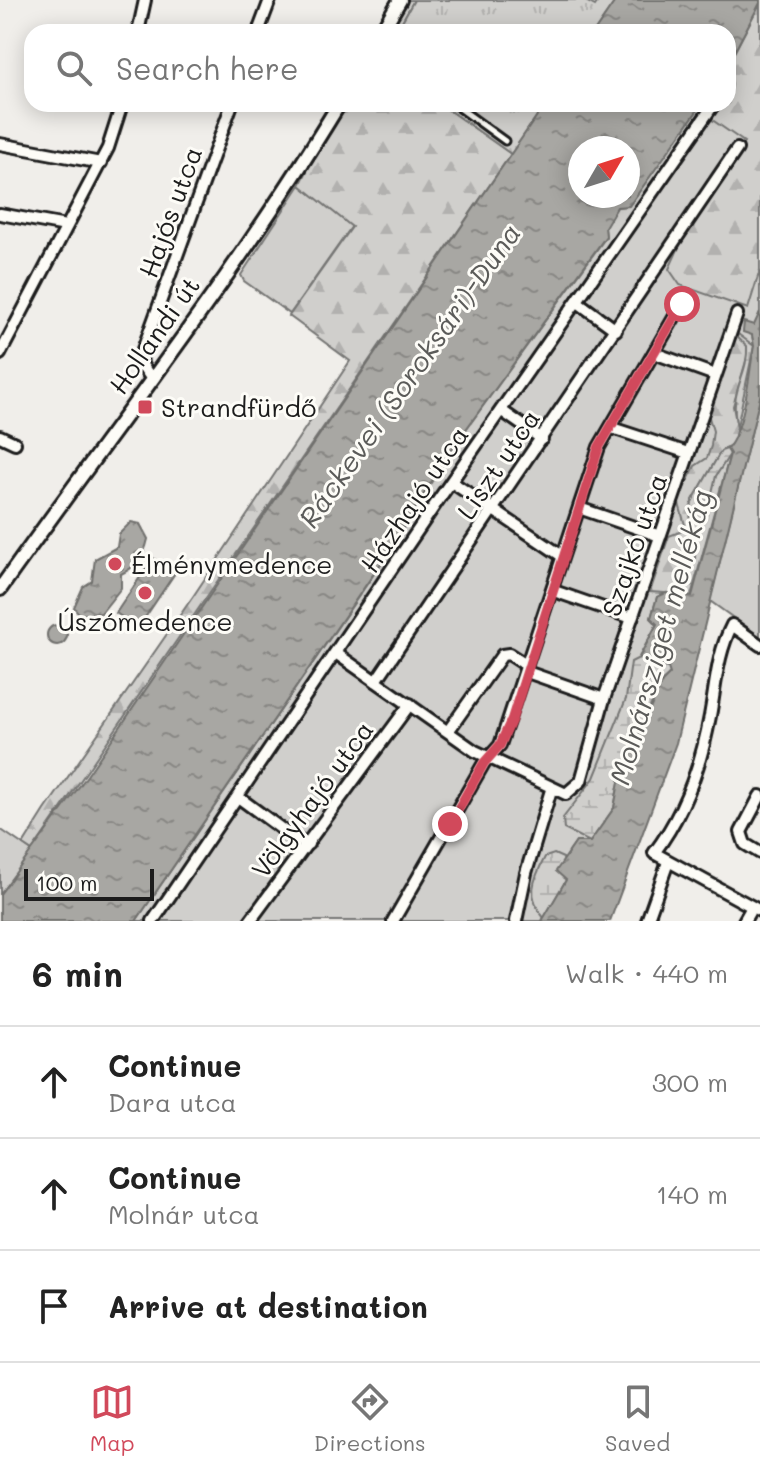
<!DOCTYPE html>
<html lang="en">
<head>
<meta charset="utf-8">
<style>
  :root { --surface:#fff; --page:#f2f2f2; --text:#222; --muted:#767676; --line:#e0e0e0; --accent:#d1495b }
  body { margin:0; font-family:Mali,sans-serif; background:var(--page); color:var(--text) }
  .compass { position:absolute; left:568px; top:136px; width:72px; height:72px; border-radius:50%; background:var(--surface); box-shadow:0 4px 20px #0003; rotate:51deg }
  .scale { position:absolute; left:24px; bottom:20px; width:130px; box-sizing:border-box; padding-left:8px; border:4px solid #1c1c1c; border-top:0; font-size:22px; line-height:28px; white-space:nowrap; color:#1c1c1c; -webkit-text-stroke:6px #fdfcf7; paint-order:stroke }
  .stop { position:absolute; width:24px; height:24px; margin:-18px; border:6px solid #d1495b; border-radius:50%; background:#fff }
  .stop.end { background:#d1495b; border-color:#fff; box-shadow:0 2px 8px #0008 }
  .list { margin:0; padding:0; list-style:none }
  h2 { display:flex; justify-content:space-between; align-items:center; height:104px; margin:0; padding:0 32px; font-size:34px }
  h2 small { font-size:26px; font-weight:400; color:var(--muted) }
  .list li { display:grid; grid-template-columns:52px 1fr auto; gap:24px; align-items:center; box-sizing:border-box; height:112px; padding:0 32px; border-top:2px solid var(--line) }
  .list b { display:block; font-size:30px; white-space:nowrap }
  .list p { margin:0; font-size:26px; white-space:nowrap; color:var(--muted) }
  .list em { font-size:26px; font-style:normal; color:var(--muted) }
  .icon { flex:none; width:44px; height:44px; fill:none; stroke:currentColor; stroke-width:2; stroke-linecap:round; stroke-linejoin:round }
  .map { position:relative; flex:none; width:760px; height:921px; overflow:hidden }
  .search { position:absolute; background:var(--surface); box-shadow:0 4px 20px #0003; left:24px; right:24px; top:24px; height:88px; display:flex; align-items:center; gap:20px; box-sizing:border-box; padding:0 28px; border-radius:24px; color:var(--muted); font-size:30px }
  .sheet { height:440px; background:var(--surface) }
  nav { display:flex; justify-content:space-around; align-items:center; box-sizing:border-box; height:112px; border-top:2px solid var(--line); background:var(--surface); font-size:22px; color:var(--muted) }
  nav a { display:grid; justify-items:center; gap:4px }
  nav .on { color:var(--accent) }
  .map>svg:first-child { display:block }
  .green { fill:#d0cfcc; stroke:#767674; stroke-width:2 }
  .forest { fill:url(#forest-firs); stroke:#767674; stroke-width:2 }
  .wetland { fill:url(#wetland-marsh); stroke:#767674; stroke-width:2 }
  .park { fill:url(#park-tufts); stroke:#767674; stroke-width:2 }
  .water { fill:url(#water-ripples); stroke:#706f6d; stroke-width:2; fill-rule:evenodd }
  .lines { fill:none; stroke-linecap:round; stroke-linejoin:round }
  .service-casing { stroke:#1c1c1c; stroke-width:11 }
  .minor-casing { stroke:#1c1c1c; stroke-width:16 }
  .tertiary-casing { stroke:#1c1c1c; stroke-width:18 }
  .service { stroke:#fdfcf7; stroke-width:5 }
  .minor { stroke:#fdfcf7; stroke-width:10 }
  .tertiary { stroke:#fdfcf7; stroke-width:12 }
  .route { stroke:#d1495b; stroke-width:10 }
  .poi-dot { fill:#d1495b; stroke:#fdfcf7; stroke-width:3 }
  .labels { text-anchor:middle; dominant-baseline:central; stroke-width:6; stroke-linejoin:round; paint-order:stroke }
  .street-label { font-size:26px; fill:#1c1c1c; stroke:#fdfcf7 }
  .poi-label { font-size:26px; fill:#1c1c1c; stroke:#fdfcf7; text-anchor:start }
  .water-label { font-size:28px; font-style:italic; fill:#5b5b59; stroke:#fdfcf7 }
</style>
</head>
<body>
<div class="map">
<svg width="760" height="921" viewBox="0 0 760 921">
  <defs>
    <pattern id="forest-firs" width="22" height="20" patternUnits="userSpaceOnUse" patternTransform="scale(2)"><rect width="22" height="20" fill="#d0cfcc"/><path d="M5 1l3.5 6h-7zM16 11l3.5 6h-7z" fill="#b2b1af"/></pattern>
    <pattern id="wetland-marsh" width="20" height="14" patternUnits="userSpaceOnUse" patternTransform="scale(2)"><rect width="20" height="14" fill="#d0cfcc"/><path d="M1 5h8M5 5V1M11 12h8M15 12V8" fill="none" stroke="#b2b1af"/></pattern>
    <pattern id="park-tufts" width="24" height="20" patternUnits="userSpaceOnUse" patternTransform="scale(2)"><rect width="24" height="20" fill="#d0cfcc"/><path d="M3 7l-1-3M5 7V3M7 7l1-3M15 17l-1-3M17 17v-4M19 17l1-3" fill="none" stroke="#b2b1af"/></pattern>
    <pattern id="water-ripples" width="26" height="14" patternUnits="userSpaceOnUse" patternTransform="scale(2)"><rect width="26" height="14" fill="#a8a7a3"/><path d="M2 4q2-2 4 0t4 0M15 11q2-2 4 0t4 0" fill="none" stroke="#888784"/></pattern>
  </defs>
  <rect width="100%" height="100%" fill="#f0eeea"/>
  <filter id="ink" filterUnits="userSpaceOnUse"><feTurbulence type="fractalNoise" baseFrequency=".0125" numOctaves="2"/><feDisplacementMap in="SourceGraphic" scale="16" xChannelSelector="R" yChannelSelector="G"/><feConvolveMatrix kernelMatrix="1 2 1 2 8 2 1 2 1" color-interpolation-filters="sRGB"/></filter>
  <g filter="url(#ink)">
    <g class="green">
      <polygon points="398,0 414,0 396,32 380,32"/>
      <polygon points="760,3 760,312 752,335 754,346 730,454 691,596 666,593 657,624 639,657 590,842 576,842 569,852 566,880 542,921 136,921 385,558 451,450 606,237 605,228 617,207 629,205 702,104 728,104 728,64"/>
      <polygon points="300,185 352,226 290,314 244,281 241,275"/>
      <polygon points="760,397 760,637 710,601"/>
      <polygon points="0,829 32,851 0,894"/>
    </g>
    <g class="forest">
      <polygon points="760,3 760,270 748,309 680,285 669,269 680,245 744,142 711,119 723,104 728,104 732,85 728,64"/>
      <polygon points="341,104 440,104 511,154 32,851 23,845 45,810 194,595 350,361 289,316 352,227 300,185"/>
      <polygon points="737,337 747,345 748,354 733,406 737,427 733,443 721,451 692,502 685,590 679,594 650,592 669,536 682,531 685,525 678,500 695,466 707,458 711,446 713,431 708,414 733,339"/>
    </g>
    <g class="wetland">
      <path d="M738,334l16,12 -17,81c-9,-37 12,-52 10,-81l-10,-9z"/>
      <polygon points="727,449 730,454 716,476 706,518 695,532 695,558 686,559 692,502 721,451"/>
      <polygon points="666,593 670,674 661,682 620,777 614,808 590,842 564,829 563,818 594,778 626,699 631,662 639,658 657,624 651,618 657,597"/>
      <path d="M554,854l9,4 3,22 -22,38c-18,-22 -11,-38 1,-61z"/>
    </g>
    <g class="park">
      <polygon points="414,0 584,0 595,6 599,0 616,0 594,32 396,32"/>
      <polygon points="440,104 545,104 511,154"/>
    </g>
    <g class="water">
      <polygon points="616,0 760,0 760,3 728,64 728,32 594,32"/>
      <path d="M545,104h157l-73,102 -12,1 -12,20 1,9 -155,214 -66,107 -249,364h-136v-27l84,-114zM580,148h48v48h-48z"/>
      <path d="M760,312v85l-84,346 -66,178h-68l24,-41 -10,-9 20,-29h14l24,-34 6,-31 42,-95 8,-8 -2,-6 -29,-10 18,-34 -6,-6 6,-21 9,-4 26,3 38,-142 -3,-5c18,-19 22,-77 27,-103l-2,-11 -9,-3 1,-10 10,3z"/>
      <path d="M131,522l9,2 8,15c-4,18 -12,28 -27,35v14l-20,25 -21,2 -6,-8 9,-20 9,-6 3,-22 22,-12 2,-13z"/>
      <polygon points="153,558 175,573 138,628 116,613"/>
      <circle cx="57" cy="635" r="10"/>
    </g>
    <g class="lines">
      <defs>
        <polyline id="service" points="454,104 505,141"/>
        <g id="minor">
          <polyline points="138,32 145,0"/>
          <polyline points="258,32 270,0"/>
          <polyline points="0,144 101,163"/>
          <polyline points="0,214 66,226"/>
          <polyline points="579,303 616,330"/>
          <polyline points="654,353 715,375"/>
          <polyline points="0,354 108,148 122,104"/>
          <polyline points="151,378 142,365 141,355 232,104"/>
          <polyline points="502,411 542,439"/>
          <polyline points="612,428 688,453"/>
          <polyline points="0,436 15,443"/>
          <polyline points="453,483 562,556"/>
          <polyline points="579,508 660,536"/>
          <polyline points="554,591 632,618"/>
          <path d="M760,645l-28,-20c-15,29 -16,59 -22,91 -9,50 -25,96 -56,137l106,58"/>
          <polyline points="337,654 475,751 566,794 581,781 604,699 737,314"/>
          <polyline points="527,672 604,699"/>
          <polyline points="376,681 737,149"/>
          <polyline points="449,730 502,655 509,654 526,665"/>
          <polyline points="760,796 741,832 745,844 760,853"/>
          <polyline points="238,797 295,839 308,844"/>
          <polyline points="153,921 439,499 714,104"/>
          <polyline points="250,921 410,704"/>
          <polyline points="393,921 484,763 500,745 599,447 682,304"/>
          <polyline points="516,921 526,873 551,790"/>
          <polyline points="647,921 668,862"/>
          <polyline points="744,921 752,907"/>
        </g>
        <g id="tertiary">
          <polyline points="381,32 400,0"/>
          <path d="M0,589c113,-160 237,-316 339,-485"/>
        </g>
      </defs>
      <use href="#service" class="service-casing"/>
      <use href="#minor" class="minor-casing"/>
      <use href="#tertiary" class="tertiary-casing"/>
      <use href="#service" class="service"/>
      <use href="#minor" class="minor"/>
      <use href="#tertiary" class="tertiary"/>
    </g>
  </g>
  <g class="lines" filter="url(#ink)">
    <polyline class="route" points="450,824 484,763 500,745 512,719 599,447 682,304"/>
  </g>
  <g class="poi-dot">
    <rect x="137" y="399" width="16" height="16" rx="4"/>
    <circle cx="115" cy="564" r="8"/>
    <circle cx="145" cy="593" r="8"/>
  </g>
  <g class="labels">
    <g class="street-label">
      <text transform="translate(170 212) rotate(-70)">Hajós utca</text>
      <text transform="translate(154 335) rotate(-55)">Hollandi út</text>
      <text transform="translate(498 464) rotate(-56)">Liszt utca</text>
      <text transform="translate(414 499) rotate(-56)">Házhajó utca</text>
      <text transform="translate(634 545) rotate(-71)">Szajkó utca</text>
      <text transform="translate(312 799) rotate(-54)">Völgyhajó utca</text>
    </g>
    <g class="poi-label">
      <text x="161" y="407">Strandfürdő</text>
      <text x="131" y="564">Élménymedence</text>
      <text x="145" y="621" text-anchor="middle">Úszómedence</text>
    </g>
    <g class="water-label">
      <text transform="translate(409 375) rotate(-55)">Ráckevei (Soroksári)-Duna</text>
      <text transform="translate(660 637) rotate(-74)">Molnársziget mellékág</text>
    </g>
  </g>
</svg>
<svg class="compass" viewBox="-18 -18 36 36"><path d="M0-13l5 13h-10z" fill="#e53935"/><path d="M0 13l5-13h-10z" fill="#767676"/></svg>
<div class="scale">100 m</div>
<div class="stop" style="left:682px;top:304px"></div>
<div class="stop end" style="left:450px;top:824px"></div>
<div class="search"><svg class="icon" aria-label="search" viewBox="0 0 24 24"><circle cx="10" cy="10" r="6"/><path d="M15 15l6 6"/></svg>Search here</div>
</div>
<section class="sheet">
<h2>6 min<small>Walk · 440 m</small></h2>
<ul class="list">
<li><svg class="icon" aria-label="ahead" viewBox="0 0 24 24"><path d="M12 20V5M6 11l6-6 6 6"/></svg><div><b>Continue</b><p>Dara utca</p></div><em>300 m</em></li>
<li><svg class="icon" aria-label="ahead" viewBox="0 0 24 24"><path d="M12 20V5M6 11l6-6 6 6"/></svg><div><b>Continue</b><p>Molnár utca</p></div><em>140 m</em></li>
<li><svg class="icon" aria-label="arrive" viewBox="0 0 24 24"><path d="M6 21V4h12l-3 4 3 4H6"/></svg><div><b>Arrive at destination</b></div></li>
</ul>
</section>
<nav>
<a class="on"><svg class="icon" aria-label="map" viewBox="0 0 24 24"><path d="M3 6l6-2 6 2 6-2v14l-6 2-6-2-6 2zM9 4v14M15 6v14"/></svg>Map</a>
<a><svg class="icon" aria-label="directions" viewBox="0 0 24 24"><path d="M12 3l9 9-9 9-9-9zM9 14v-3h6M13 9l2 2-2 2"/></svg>Directions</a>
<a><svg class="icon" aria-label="saved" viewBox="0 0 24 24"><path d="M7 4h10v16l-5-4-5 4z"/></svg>Saved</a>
</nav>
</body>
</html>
